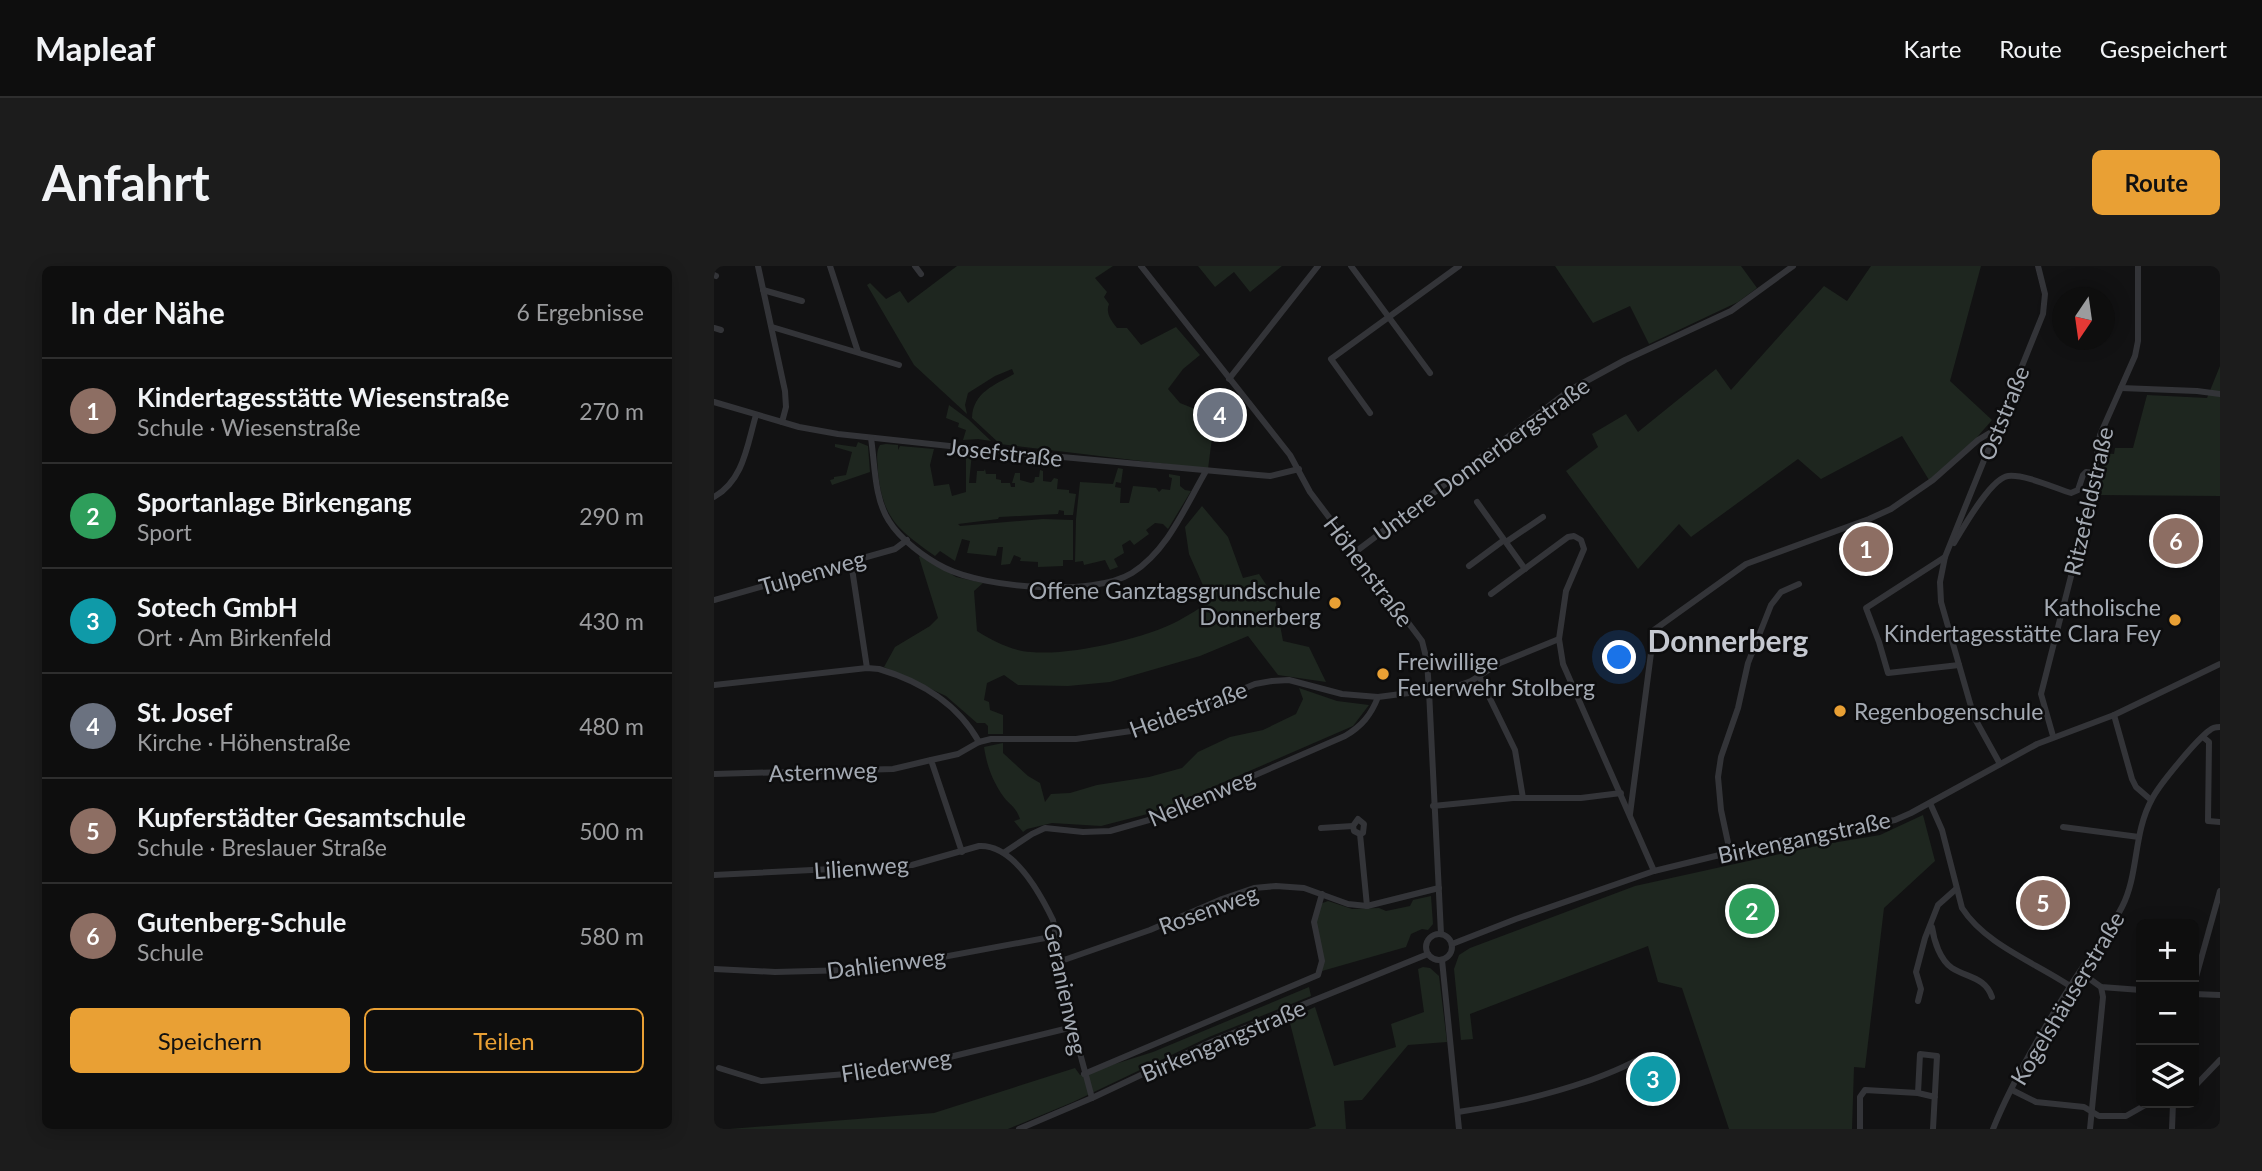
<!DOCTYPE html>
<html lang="de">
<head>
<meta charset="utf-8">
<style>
  :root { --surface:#0e0e0e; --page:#1c1c1c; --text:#f1f3f6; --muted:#9b9c9e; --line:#2e2e2e; --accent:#e9a034 }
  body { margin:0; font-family:Lato,sans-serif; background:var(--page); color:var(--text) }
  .controls { position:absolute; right:21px; bottom:21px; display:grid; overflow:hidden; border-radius:10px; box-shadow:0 4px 18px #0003 }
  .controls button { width:63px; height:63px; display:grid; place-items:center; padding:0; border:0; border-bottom:2px solid var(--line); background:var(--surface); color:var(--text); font:35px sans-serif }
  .compass { position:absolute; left:1338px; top:21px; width:63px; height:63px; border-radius:50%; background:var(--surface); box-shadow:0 4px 18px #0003; rotate:193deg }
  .you { position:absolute; left:906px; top:392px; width:24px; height:24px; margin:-18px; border:5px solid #fff; border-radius:50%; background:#1a73e8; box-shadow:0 0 0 10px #1a73e833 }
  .badge { display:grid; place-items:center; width:46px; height:46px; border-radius:50%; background:var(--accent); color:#fff; font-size:23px; font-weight:700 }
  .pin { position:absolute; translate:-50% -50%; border:4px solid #fff; box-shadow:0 2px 7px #0006 }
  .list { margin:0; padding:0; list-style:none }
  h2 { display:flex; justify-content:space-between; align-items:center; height:91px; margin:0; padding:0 28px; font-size:30px }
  h2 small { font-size:23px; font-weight:400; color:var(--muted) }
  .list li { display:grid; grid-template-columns:46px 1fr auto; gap:21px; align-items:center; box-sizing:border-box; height:105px; padding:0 28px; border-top:2px solid var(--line) }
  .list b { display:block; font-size:26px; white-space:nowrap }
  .list p { margin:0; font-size:23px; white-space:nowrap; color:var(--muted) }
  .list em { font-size:23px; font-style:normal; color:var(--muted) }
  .actions { display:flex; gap:14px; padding:21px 28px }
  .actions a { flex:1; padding:16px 0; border:2px solid var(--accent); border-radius:10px; text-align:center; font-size:24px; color:var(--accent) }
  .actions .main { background:var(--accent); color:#111 }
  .icon { flex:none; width:38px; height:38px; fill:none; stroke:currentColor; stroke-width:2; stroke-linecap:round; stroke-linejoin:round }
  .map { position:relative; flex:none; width:1506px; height:863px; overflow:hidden; border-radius:10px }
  header { display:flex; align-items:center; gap:42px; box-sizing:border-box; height:98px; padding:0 35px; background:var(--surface); border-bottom:2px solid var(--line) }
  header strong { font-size:33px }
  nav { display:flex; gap:38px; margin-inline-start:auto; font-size:24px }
  .intro { display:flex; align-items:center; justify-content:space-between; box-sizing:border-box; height:168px; padding:0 42px }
  h1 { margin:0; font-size:49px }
  .button { padding:18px 32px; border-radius:10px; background:var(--accent); color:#111; font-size:24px; font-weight:700 }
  main { display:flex; gap:42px; padding:0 42px }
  aside { flex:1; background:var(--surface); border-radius:10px; box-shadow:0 4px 18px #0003 }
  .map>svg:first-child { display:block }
  .green { fill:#1e261f }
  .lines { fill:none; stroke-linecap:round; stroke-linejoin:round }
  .minor { stroke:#333438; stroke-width:6 }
  .poi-dot { fill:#e9a034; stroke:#0d0d0e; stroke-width:2.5 }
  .labels { text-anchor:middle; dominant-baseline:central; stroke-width:5; stroke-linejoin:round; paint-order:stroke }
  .street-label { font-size:23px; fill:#a4aab3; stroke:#0d0d0e }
  .poi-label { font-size:23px; fill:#a4aab3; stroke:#0d0d0e; text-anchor:end }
  .district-label { font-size:30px; font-weight:bold; fill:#c5c8d0; stroke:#0d0d0e }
</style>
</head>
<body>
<header>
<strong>Mapleaf</strong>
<nav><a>Karte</a><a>Route</a><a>Gespeichert</a></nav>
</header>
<div class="intro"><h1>Anfahrt</h1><a class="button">Route</a></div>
<main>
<aside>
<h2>In der Nähe<small>6 Ergebnisse</small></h2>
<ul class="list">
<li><span class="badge" style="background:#8d6e63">1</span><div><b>Kindertagesstätte Wiesenstraße</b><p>Schule · Wiesenstraße</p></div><em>270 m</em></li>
<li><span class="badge" style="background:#2e9e5b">2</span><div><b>Sportanlage Birkengang</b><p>Sport</p></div><em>290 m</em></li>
<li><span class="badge" style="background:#0f9aa8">3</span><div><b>Sotech GmbH</b><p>Ort · Am Birkenfeld</p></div><em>430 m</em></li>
<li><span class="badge" style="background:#6b7280">4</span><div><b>St. Josef</b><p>Kirche · Höhenstraße</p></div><em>480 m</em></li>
<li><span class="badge" style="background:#8d6e63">5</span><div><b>Kupferstädter Gesamtschule</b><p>Schule · Breslauer Straße</p></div><em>500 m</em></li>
<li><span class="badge" style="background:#8d6e63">6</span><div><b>Gutenberg-Schule</b><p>Schule</p></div><em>580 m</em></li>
</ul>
<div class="actions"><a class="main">Speichern</a><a>Teilen</a></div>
</aside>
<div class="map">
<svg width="1506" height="863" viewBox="0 0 1506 863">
  <rect width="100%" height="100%" fill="#121213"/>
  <g class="green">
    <path d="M243,0h156l-18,12 12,14 -3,5 5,7c-4,9 3,18 8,24h10l14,17 35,-18 24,28 -17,14 -15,20 12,14 15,6 7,9 7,1 4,11 -5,39 -208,-25 -28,-26c1,-26 23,-33 42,-44l-2,-5 -17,7 -27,17 -3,12 2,9 -53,-49 -47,-80 3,-2 16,16 14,-8 8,12z"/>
    <polygon points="484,0 568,0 536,26 520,6 501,21"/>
    <polygon points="841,0 1027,0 1043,22 1024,36 935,78 916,40 879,57"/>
    <polygon points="1157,0 1267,0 1236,115 1278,154 1251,185 1215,214 1188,170 1107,213 1084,193 977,271 965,258 924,303 852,205 884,181 878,168 912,148 924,166 1002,103 1017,124 1110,20 1133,35"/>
    <polygon points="1506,100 1506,230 1384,229 1389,187 1400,188 1401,182 1419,182 1433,129 1493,132"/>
    <polygon points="235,139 254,153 277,175 264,173 249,174 252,164 244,161 245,157 232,152"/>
    <polygon points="144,176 154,180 156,206 118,219 116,214 120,213 120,211 132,209 138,186 121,181 121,178 142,181"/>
    <path d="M172,178l12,1v5l2,-4 34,3 -4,16 4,21 15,-2 3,12 14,-4v-40l6,1 -3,30h7l1,-12h7l1,-2 1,5h10v5l5,1v3h9l1,4h4v-4h-3l3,-10h5v7l11,3 3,-1 1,-5h4l1,-7 3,1v10l8,1 3,-4 4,1 -1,10 12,1v3l7,1 -3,21h-9v-4l-5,-1 -1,4 -59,3 -1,2 -40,5 2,2 83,-7 30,1v40h-10v6l-25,1v-5l-18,-1 1,-3 -7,-3 -4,9 -9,1 2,-18h-5l-2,9 -29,-3 3,-12 -8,-2 -7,22 -15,-10 -5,5c-36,-26 -52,-36 -57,-84 0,-9 -3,-19 2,-27z"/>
    <polygon points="404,202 409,203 407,217 402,216 401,221 407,222 406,237 415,237 419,220 442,222 445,226 448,223 456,224 458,212 455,211 455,208 466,210 466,220 471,224 477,225 454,263 449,258 441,257 432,264 435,268 420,279 416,274 408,279 410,287 400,293 404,301 396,304 391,294 370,299 369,295 361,296 362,253 366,216 399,218"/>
    <path d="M488,240l26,31 15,41 16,-4 16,24 8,43 26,6 17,35 -48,-7 -30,-39 -48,20 -90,26 -42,4 -50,-1 -14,-10 -17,8 -3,17 5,2 1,8 13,5v19h-15v-8l-3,-3h-8l-31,-27 -62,-29 11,-20 35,-21 8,-8 -19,-61 2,-2 35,22 27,6 -9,8 3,40c16,10 35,20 54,21 38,4 113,-13 147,-31 11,-6 22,-13 32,-20l-21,-47 -4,-27z"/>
    <path d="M585,422l38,13 32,4 -16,21 -198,86 -54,14 -49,-3 -25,6 -4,3 -9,-11 6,-2c-5,-14 -9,-12 -17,-23 -11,-16 -16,-30 -19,-49l19,-4v10l25,23 12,7 5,19 6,-8 19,-1 27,-8 52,-8 33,-9 16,-16 32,-15 33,-7 33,-16 7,-15z"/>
    <polygon points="1209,549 1221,595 1170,642 1151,802 1140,801 1138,863 1015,863 968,722 944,716 934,680 756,748 759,773 747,774 740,703 745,689 756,682 921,620 1112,578 1166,569"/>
    <polygon points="717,630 719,658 714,664 708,663 697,668 692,681 608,705 609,694 601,663 606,638 614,635 638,643 665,642 672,645 696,640 699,634"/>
    <polygon points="709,701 716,702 725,710 733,776 694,779 648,834 630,835 632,863 594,863 602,860 575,753 601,741 620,800 682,781 677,758 710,746 704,703"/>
    <polygon points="595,721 597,730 495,771 359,836 294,863 15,863 220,847 361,802 366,809 439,786"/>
  </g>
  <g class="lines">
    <g class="minor">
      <polyline points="44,0 71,125 72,141 68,156"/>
      <polyline points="116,0 144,86"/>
      <polyline points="201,0 207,8"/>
      <polyline points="427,0 576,189 596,226 708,375 713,395 715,425 727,668"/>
      <polyline points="637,0 716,107"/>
      <polyline points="0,9 2,10"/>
      <polyline points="49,24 88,35"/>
      <polyline points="58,61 185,99"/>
      <polyline points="0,62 7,64"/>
      <polyline points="515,113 604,0"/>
      <polyline points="1407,122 1483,125 1506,128"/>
      <polyline points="0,136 85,161 124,168 282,185 544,209 556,210 585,203"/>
      <polyline points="656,147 617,93 745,0"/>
      <path d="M157,172c4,26 3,60 18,83 11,18 36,37 56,47 40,20 148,29 187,5 36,-23 53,-66 74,-102"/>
      <path d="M0,231c30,-17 33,-52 42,-82"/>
      <polyline points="763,236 811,303"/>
      <polyline points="792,276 829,251"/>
      <path d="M1240,277c9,-15 37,-65 54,-67 16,-2 47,12 63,17l7,-3 5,-15 3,-3 9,1"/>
      <polyline points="640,287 856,124 911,94 1017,45 1079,0"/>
      <polyline points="1231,291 1152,342 1165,376 1174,407 1245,399"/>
      <polyline points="137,296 153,402"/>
      <polyline points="755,300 790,274"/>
      <polyline points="0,334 181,283 193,274"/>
      <polyline points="845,373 849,398 940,605"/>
      <polyline points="765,410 801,484 809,532"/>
      <path d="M0,419l153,-17 12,1c41,12 79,35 100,73"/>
      <polyline points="1400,449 1418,513 1422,521 1437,534"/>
      <polyline points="1339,470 1327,428 1368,267 1378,222 1386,169 1421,90 1424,75 1424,0"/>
      <polyline points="1489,471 1495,476 1494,555 1506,556"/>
      <polyline points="1286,498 1260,451 1227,336 1226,316 1231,291 1329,48 1331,28 1324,0"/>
      <polyline points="0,508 179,503 217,494"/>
      <path d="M1216,537l12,27 20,78c23,36 72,54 108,78"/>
      <polyline points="719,540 799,532 867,532 907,527"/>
      <polyline points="916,548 940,364 1032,298 1155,253 1177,243 1219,214 1264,174 1284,162"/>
      <polyline points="1349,561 1425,571"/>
      <polyline points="607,562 639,560"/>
      <polyline points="646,568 640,565 639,560 644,553 650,558 649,567 646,568 653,640"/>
      <polyline points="248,586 217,494 244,488 265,476 277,473 362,473 417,465 457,453 541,418 558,415 575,414 628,428 664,431 741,421 757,415 786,397 845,373 852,325 870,283 867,274 860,270 854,271 777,328"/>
      <path d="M291,586l27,-18 13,-6 38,4 27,-1 46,-13 189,-82c17,-10 26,-21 33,-39"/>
      <polyline points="1016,586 1007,544 1004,511 1007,491 1024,442 1034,397 1057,339 1067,326 1085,318"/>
      <path d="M0,609l198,-10 67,-19c34,-2 61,47 74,74l20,107 19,71"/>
      <path d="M1218,661c2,14 8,33 20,41 16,10 33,9 40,29"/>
      <circle cx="725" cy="681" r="13"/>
      <polyline points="738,678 802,653 940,605 1059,576 1181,554 1197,547 1323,478 1400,449 1506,398"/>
      <polyline points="728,694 745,863"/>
      <polyline points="347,695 436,664 508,633 540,622 562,620 590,622 634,638 653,640 725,622"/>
      <polyline points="0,703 61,706 136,704 186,699 342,670"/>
      <polyline points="1366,706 1387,721 1427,724"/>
      <polyline points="1480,718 1506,625"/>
      <polyline points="1480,728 1506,729"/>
      <polyline points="1204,735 1207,723 1202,706 1211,672 1224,639 1242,623"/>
      <polyline points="5,802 47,815 156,806 203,799 359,761"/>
      <polyline points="370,808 604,709 608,695 600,656 608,628"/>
      <polyline points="1480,821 1506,794"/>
      <polyline points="1298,824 1322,836 1370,841 1385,850 1412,850 1435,837"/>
      <path d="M744,846c48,-7 87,-16 133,-32 19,-7 37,-14 55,-25"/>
      <polyline points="305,863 378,832 497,776 714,688"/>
      <polyline points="1146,863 1146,831 1151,824 1204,827"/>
      <polyline points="1219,863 1223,790 1206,788 1204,827 1221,831"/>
      <path d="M1279,863c19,-47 49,-98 76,-141 17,-28 38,-52 53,-81 17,-33 11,-74 30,-108 7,-14 45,-60 58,-69 2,-2 7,-3 10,-3"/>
      <polyline points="1376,863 1389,731 1387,721"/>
      <polyline points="1458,863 1459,837"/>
    </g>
  </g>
  <g class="poi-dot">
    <circle cx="621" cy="337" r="7"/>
    <circle cx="1461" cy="354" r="7"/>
    <circle cx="669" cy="408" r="7"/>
    <circle cx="1126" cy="445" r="7"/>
  </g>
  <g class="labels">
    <g class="street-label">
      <text transform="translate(1289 147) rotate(-68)">Oststraße</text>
      <text transform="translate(291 186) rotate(6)">Josefstraße</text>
      <text transform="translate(767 193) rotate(-36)">Untere Donnerbergstraße</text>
      <text transform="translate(1374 235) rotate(-77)">Ritzefeldstraße</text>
      <text transform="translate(655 305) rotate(53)">Höhenstraße</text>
      <text transform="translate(98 306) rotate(-16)">Tulpenweg</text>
      <text transform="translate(474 443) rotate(-20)">Heidestraße</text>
      <text transform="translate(109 505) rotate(-2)">Asternweg</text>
      <text transform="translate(487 531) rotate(-23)">Nelkenweg</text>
      <text transform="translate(1090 571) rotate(-12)">Birkengangstraße</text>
      <text transform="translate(147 601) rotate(-4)">Lilienweg</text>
      <text transform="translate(494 643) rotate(-20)">Rosenweg</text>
      <text transform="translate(172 697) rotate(-7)">Dahlienweg</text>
      <text transform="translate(352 723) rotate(78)">Geranienweg</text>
      <text transform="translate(1353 732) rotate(-59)">Kogelshäuserstraße</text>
      <text transform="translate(509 774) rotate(-23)">Birkengangstraße</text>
      <text transform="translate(182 799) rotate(-9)">Fliederweg</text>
    </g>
    <g class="poi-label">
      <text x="607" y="324">Offene Ganztagsgrundschule<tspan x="607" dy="26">Donnerberg</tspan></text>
      <text x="1447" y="341">Katholische<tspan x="1447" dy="26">Kindertagesstätte Clara Fey</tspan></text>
      <text x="683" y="395" text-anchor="start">Freiwillige<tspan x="683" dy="26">Feuerwehr Stolberg</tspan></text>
      <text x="1140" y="445" text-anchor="start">Regenbogenschule</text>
    </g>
    <g class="district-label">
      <text x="1014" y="374">Donnerberg</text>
    </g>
  </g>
</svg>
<div class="controls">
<button>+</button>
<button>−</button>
<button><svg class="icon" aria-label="layers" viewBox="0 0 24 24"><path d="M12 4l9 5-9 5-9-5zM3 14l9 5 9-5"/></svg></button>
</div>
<svg class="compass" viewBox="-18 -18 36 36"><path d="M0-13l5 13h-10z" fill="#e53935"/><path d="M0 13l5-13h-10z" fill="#9b9c9e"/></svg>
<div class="you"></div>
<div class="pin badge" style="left:1152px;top:283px;background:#8d6e63">1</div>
<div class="pin badge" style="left:1038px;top:645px;background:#2e9e5b">2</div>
<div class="pin badge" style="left:939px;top:813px;background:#0f9aa8">3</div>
<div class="pin badge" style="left:506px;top:149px;background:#6b7280">4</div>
<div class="pin badge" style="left:1329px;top:637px;background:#8d6e63">5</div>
<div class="pin badge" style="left:1462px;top:275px;background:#8d6e63">6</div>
</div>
</main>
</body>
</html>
